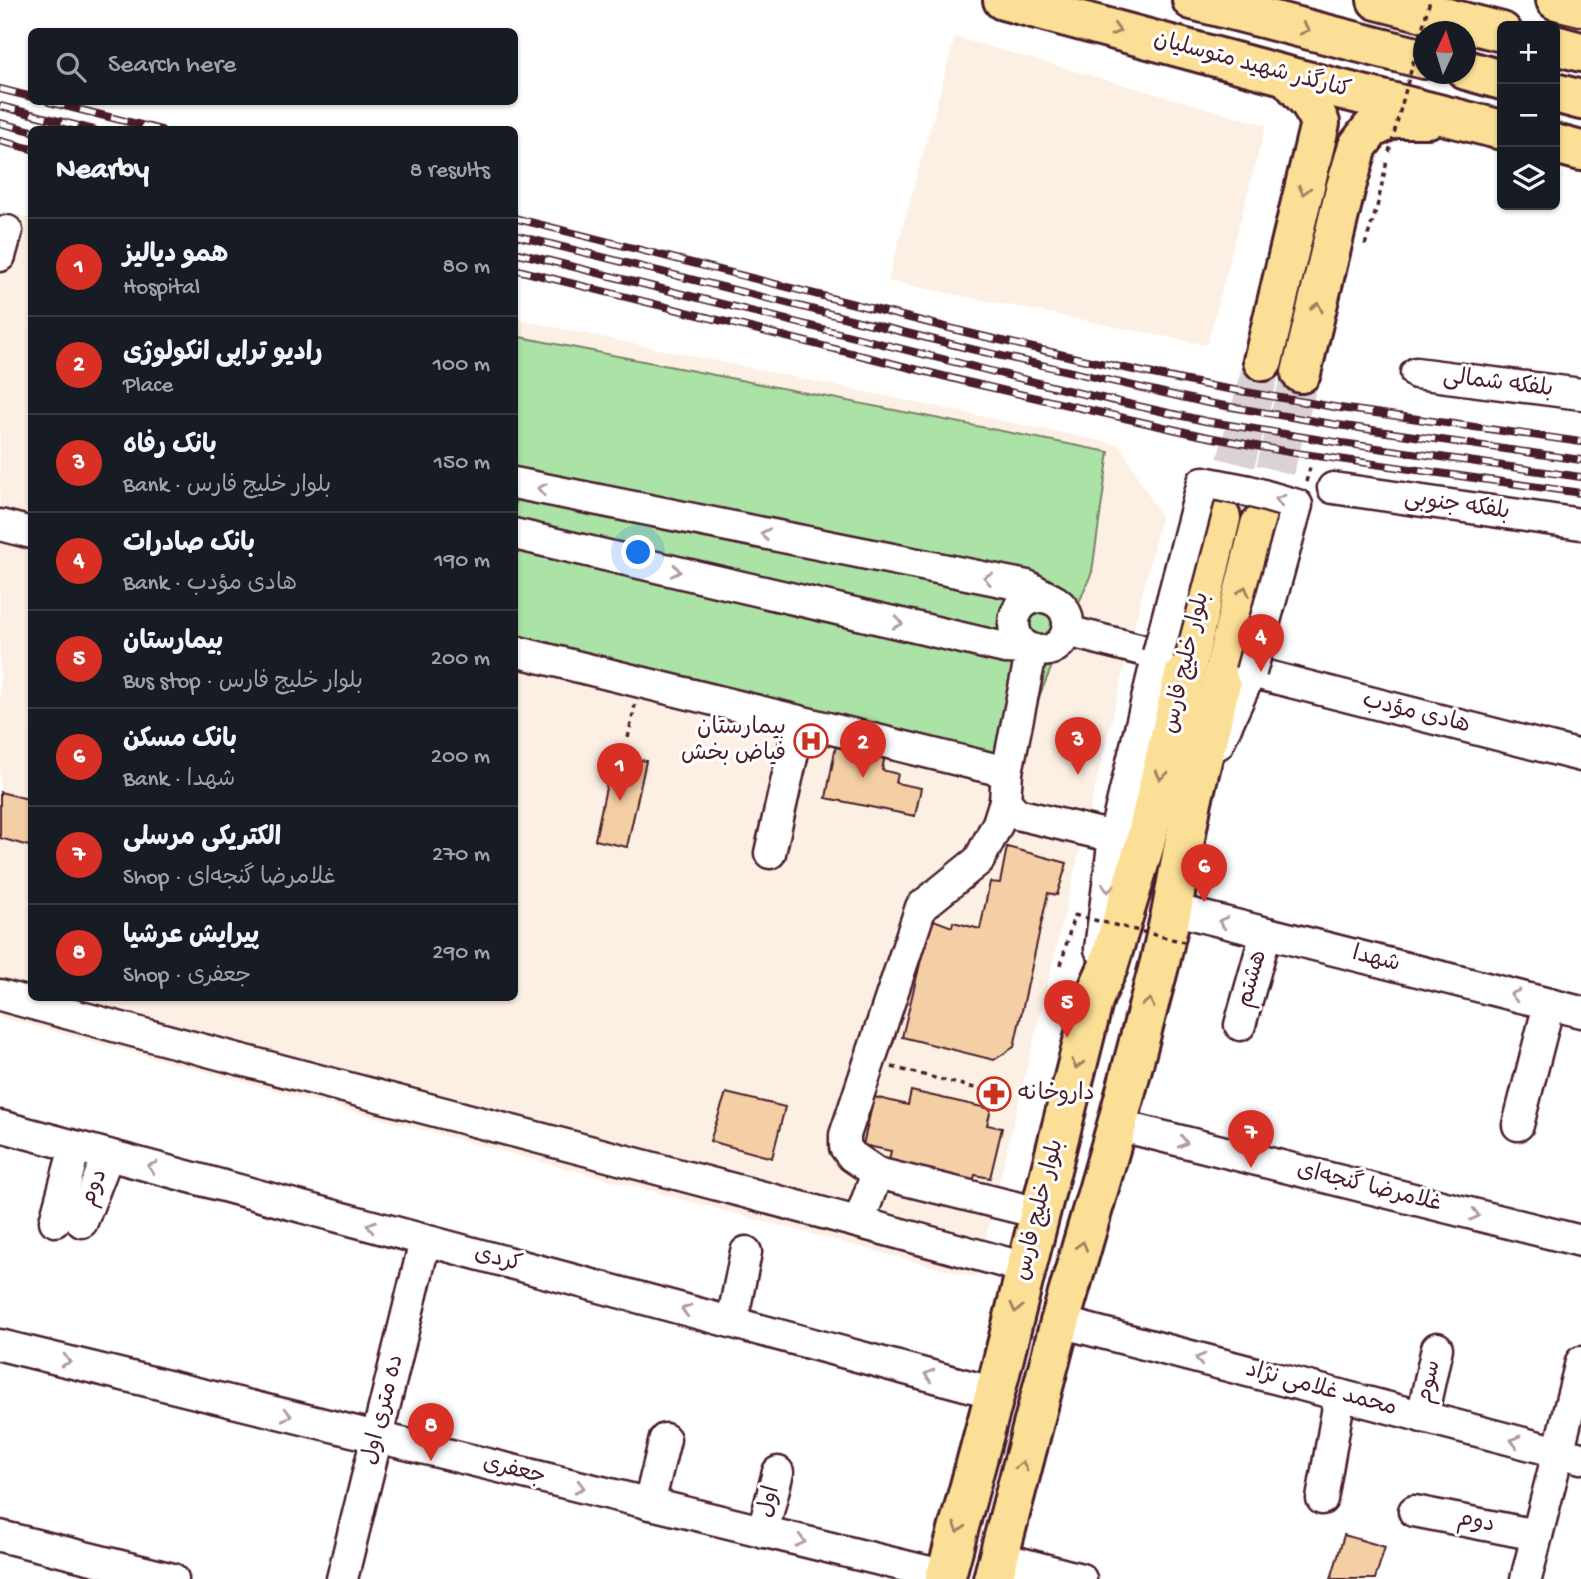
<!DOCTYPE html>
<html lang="en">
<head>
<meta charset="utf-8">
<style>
  :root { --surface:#171b24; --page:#242831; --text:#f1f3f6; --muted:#9ea1a6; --line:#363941; --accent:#d93025 }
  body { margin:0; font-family:"Gochi Hand","Playpen Sans Arabic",sans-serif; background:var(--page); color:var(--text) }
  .controls { position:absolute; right:21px; top:21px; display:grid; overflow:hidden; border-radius:10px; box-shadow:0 2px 5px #0004 }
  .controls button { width:63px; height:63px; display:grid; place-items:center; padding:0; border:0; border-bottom:2px solid var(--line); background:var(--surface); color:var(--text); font:35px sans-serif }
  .compass { position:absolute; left:1413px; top:21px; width:63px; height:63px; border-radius:50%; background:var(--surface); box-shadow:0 2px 5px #0004; rotate:4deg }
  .you { position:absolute; left:639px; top:553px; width:24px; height:24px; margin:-18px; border:5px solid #fff; border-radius:50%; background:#1a73e8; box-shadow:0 0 0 10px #1a73e833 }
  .badge { display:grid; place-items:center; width:46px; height:46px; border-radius:50%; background:var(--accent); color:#fff; font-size:23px; font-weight:700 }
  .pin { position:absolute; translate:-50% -58px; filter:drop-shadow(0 2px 4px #0008) }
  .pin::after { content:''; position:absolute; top:37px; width:24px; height:21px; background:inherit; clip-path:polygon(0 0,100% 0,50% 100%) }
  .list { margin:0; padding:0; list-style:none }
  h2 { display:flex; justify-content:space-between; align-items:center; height:91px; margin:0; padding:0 28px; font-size:30px }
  h2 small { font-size:23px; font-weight:400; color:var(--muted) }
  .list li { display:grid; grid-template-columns:46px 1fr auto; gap:21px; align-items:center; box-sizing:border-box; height:98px; padding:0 28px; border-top:2px solid var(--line) }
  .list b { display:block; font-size:26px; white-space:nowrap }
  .list p { margin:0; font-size:23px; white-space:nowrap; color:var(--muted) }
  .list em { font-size:23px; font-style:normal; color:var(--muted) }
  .icon { flex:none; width:38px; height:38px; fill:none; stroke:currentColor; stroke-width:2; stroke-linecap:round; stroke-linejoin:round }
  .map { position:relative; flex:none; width:1581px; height:1579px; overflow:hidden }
  .search { position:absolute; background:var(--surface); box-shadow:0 2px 5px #0004; left:28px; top:28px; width:490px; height:77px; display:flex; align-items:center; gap:18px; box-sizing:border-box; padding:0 24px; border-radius:10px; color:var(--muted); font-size:26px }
  .panel { position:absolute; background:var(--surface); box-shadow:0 2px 5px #0004; left:28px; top:126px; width:490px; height:875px; border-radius:10px }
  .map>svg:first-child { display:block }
  .built { fill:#fcf0e4 }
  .green { fill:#abe2a5; stroke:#7a8068; stroke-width:2 }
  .building { fill:#f4cea4; stroke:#4a1f2b; stroke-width:2 }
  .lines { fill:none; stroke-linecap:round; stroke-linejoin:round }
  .major-tunnel { stroke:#dbd2d5; stroke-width:38; stroke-dasharray:38 19; stroke-linecap:butt }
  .minor-casing { stroke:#4a1f2b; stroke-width:35 }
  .major-casing { stroke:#4a1f2b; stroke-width:44 }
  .highway-casing { stroke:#4a1f2b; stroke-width:44 }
  .path { stroke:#4a1f2b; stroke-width:3.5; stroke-dasharray:5 5; stroke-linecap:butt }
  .minor { stroke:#fff; stroke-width:30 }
  .major { stroke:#fbdf96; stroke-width:38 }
  .highway { stroke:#fbdf96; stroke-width:38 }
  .rail-casing { stroke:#4a1f2b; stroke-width:8 }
  .rail { stroke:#fff; stroke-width:5; stroke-dasharray:16; stroke-linecap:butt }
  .minor-bridge-casing { stroke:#4a1f2b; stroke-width:35; stroke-linecap:butt }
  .path-bridge { stroke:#4a1f2b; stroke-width:3.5; stroke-dasharray:5 5; stroke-linecap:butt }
  .minor-bridge { stroke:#fff; stroke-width:30 }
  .oneway { stroke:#a27f60 }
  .oneway2 { stroke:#ae9aa0 }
  .labels { text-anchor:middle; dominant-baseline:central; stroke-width:6; stroke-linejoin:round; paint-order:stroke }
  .street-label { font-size:23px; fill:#4a1f2b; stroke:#fff }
  .poi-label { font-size:23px; fill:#4a1f2b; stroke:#fff; text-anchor:end }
</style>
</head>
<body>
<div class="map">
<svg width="1581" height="1579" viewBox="0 0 1581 1579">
  <rect width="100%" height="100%" fill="#fff"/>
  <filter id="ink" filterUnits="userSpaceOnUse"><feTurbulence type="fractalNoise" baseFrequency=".0143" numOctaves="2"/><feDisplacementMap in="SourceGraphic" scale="14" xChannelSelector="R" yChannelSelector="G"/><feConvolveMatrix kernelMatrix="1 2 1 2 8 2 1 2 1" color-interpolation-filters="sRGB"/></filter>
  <g filter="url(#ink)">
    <g class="built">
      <polygon points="955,37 1266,125 1207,345 888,281"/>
      <polygon points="31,210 32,998 514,998 515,319 1120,445 1161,517 976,1278 0,1017 0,211 29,218"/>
    </g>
    <polygon class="green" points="515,336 1109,452 1092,572 1007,772 515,652"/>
    <g class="building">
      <polygon points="836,745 885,755 882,770 898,774 896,783 921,788 915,816 826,798"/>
      <polygon points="613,754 646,761 627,847 595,840"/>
      <polygon points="0,792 32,800 32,847 0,838"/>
      <polygon points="1007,847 1067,863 1057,895 1048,893 1014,1047 994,1060 902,1037 931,919 952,927 953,922 980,929 990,882 1000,883"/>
      <polygon points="911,1091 991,1109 987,1125 1002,1128 990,1178 975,1175 971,1189 887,1170 891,1151 863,1145 874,1097 908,1105"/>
      <polygon points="726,1093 785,1107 772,1158 710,1141"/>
      <polygon points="1344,1535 1385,1547 1375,1579 1331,1579"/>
    </g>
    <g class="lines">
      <g class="major-tunnel">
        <polyline points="1221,518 1263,361"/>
        <polyline points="1260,525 1301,373"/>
      </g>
      <defs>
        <g id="minor">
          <polyline points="0,256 7,231"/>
          <polyline points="1416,373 1581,394"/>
          <polyline points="514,483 1027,586 1053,600"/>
          <polyline points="1333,488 1581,524"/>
          <polyline points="0,525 32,533"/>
          <polyline points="514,534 1005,648 1032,649 1007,772 1005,801 998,823 979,860 921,907 845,1135 845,1147 852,1156 877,1173 1039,1213"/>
          <circle cx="1041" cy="624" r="27"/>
          <polyline points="1067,631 1158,654 1114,837 1100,949"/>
          <polyline points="514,651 1007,772"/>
          <polyline points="1218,744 1251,672 1581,756"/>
          <polyline points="1005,801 1017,814 1114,837"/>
          <polyline points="770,853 800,722"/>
          <polyline points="1172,909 1581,1012"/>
          <path d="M0,995c341,94 685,178 1025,273"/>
          <polyline points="1240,1025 1266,933"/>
          <polyline points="1117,1125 1581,1241"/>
          <polyline points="1518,1125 1549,1004"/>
          <polyline points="0,1126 995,1393"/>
          <polyline points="55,1221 75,1147"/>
          <polyline points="82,1222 108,1155"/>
          <polyline points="859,1222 877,1173"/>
          <polyline points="732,1322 746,1252"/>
          <polyline points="1060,1322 1581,1458"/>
          <polyline points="0,1345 946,1576"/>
          <polyline points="1422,1417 1437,1348"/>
          <polyline points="1322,1499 1340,1395"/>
          <polyline points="649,1504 665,1439"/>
          <polyline points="1414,1511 1537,1535"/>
          <polyline points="763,1532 778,1472"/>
          <polyline points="0,1536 173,1579"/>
          <polyline points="998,1557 1081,1579"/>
          <polyline points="342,1579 425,1241"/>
          <polyline points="1526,1579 1581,1362"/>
        </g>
        <g id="major">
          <polyline points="1003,0 1287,76 1502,130"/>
          <polyline points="1556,0 1581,6"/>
          <polyline points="1555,144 1581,151"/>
          <polyline points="1263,361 1320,123 1311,104 1287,76"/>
          <polyline points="1301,373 1345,190 1358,146 1371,129 1393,118 1428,118"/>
          <polyline points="945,1579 995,1393 1094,998 1108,967 1144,847 1221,518"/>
          <polyline points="993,1579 1060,1322 1117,1125 1160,962 1172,909 1192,801 1260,525"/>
        </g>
        <g id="highway">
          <polyline points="1192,0 1424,59"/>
          <polyline points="1377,0 1502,32"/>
          <polyline points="1555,45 1581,52"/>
          <polyline points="1466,70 1502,80"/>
          <polyline points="1555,93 1581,100"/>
        </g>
      </defs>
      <use href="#minor" class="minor-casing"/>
      <use href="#major" class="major-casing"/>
      <use href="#highway" class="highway-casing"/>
      <g class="path">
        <polyline points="1365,245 1377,207 1387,161"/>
        <polyline points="1306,482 1311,464"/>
        <polyline points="628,738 635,705"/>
        <polyline points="1061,965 1074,915"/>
        <polyline points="892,1067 986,1091"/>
      </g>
      <use href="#minor" class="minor"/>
      <use href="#major" class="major"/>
      <use href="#highway" class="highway"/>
      <defs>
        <g id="rail">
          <polyline points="0,89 32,97"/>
          <polyline points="49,102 161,130"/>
          <polyline points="0,106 94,130"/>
          <polyline points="0,123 32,131"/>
          <polyline points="0,141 32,149"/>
          <polyline points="514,218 973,334 1081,359 1211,386 1340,408 1581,442"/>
          <polyline points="514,235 971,349 1208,403 1338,425 1581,460"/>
          <polyline points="514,252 1079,393 1205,421 1335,442 1581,477"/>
          <polyline points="514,269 967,382 1203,436 1289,452 1581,493"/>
        </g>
      </defs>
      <use href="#rail" class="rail-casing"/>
      <use href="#rail" class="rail"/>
      <defs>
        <polyline id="minor-bridge" points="1158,654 1203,482 1249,491 1297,505 1251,672"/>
      </defs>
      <use href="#minor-bridge" class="minor-bridge-casing"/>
      <g class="path-bridge">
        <polyline points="1389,152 1430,0"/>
        <polyline points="1074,915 1184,942"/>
      </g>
      <use href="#minor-bridge" class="minor-bridge"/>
    </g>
    <defs><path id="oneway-chevron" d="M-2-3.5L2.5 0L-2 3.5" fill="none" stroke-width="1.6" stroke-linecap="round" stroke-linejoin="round" transform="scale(1.75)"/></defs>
    <g class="oneway">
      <use href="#oneway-chevron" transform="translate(1305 29) rotate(14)"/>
      <use href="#oneway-chevron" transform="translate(1116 30) rotate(15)"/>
      <use href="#oneway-chevron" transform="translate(1304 190) rotate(104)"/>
      <use href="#oneway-chevron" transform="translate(1317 307) rotate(-76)"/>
      <use href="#oneway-chevron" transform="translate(1244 591) rotate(-76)"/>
      <use href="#oneway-chevron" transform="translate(1161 775) rotate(103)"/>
      <use href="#oneway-chevron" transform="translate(1149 1003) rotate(-75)"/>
      <use href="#oneway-chevron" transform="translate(1077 1064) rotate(104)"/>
      <use href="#oneway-chevron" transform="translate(1082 1246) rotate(-74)"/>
      <use href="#oneway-chevron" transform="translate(1016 1308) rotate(104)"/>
      <use href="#oneway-chevron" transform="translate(1022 1466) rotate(-75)"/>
      <use href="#oneway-chevron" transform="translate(959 1528) rotate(105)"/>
    </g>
    <g class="oneway2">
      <use href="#oneway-chevron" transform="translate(542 489) rotate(-169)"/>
      <use href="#oneway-chevron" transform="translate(1280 500) rotate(-164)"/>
      <use href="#oneway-chevron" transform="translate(765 534) rotate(-169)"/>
      <use href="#oneway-chevron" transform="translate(676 571) rotate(13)"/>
      <use href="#oneway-chevron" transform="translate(988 578) rotate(-169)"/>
      <use href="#oneway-chevron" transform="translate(898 623) rotate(13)"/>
      <use href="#oneway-chevron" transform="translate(1108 888) rotate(97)"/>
      <use href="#oneway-chevron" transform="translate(1223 922) rotate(-166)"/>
      <use href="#oneway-chevron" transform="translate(1515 995) rotate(-166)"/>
      <use href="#oneway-chevron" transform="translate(1183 1142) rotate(14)"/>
      <use href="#oneway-chevron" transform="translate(152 1167) rotate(-165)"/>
      <use href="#oneway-chevron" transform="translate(1475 1215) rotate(14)"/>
      <use href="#oneway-chevron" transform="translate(371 1226) rotate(-165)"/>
      <use href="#oneway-chevron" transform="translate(686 1310) rotate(-165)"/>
      <use href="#oneway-chevron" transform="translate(1200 1359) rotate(-165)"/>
      <use href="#oneway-chevron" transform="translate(66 1361) rotate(14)"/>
      <use href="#oneway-chevron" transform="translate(929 1375) rotate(-165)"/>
      <use href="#oneway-chevron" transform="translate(287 1415) rotate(14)"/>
      <use href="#oneway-chevron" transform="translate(1515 1441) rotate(-165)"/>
      <use href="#oneway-chevron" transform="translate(580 1487) rotate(14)"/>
      <use href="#oneway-chevron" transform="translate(801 1541) rotate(14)"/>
    </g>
  </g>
  <defs>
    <symbol id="hospital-ring" viewBox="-11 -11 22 22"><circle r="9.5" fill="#fff" stroke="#c8321e" stroke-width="1.5"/><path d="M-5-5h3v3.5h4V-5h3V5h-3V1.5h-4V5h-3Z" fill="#c8321e"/></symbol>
    <symbol id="pharmacy-ring" viewBox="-11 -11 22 22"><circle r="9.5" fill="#fff" stroke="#c8321e" stroke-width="1.5"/><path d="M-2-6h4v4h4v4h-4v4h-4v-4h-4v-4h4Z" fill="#c8321e"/></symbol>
  </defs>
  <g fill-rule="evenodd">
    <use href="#hospital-ring" x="792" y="722" width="38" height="38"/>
    <use href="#pharmacy-ring" x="975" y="1075" width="38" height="38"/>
  </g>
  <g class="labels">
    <g class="street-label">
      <text transform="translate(1252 66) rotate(15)">کنارگذر شهید متوسلیان</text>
      <text transform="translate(1498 384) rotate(7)">بلفکه شمالی</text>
      <text transform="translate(1457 506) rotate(8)">بلفکه جنوبی</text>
      <text transform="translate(1187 663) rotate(-77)">بلوار خلیج فارس</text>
      <text transform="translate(1416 714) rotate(14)">هادی مؤدب</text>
      <text transform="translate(1376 960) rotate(14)">شهدا</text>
      <text transform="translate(1253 979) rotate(-74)">هشتم</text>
      <text transform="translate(95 1188) rotate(-69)">دوم</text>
      <text transform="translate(1369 1188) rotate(14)">غلامرضا گنجه‌ای</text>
      <text transform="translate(1040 1210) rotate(-76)">بلوار خلیج فارس</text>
      <text transform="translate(498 1260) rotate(15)">کردی</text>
      <text transform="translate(1430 1382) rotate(-78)">سوم</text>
      <text transform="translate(1321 1390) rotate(15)">محمد غلامی نژاد</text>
      <text transform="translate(384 1410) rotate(-76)">ده متری اول</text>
      <text transform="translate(514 1471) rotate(14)">جعفری</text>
      <text transform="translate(770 1502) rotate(-76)">اول</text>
      <text transform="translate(1476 1523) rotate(11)">دوم</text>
    </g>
    <g class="poi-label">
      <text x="786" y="728">بیمارستان<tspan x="786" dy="26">فیاض بخش</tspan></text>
      <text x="1018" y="1094" text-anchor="start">داروخانه</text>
    </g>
  </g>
</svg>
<div class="controls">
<button>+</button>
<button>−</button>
<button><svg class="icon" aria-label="layers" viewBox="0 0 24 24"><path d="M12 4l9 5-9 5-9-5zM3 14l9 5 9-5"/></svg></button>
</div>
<svg class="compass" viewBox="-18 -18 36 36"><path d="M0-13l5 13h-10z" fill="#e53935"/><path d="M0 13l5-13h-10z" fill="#9ea1a6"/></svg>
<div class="you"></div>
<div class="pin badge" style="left:620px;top:801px">1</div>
<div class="pin badge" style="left:863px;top:778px">2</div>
<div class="pin badge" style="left:1078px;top:775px">3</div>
<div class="pin badge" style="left:1261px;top:672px">4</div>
<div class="pin badge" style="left:1067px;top:1038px">5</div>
<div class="pin badge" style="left:1204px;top:902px">6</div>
<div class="pin badge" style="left:1251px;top:1168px">7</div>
<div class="pin badge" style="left:431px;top:1461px">8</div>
<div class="search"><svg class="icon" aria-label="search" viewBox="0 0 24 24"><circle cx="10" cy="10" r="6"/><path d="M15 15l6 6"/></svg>Search here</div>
<section class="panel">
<h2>Nearby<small>8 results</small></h2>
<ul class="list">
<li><span class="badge">1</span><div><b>همو دیالیز</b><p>Hospital</p></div><em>80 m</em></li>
<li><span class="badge">2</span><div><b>رادیو تراپی انکولوژی</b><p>Place</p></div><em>100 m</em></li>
<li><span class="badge">3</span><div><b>بانک رفاه</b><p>Bank · بلوار خلیج فارس</p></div><em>150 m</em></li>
<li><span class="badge">4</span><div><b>بانک صادرات</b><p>Bank · هادی مؤدب</p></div><em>190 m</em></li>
<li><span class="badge">5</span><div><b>بیمارستان</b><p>Bus stop · بلوار خلیج فارس</p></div><em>200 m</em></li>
<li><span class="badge">6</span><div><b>بانک مسکن</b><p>Bank · شهدا</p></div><em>200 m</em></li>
<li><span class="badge">7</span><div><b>الکتریکی مرسلی</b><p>Shop · غلامرضا گنجه‌ای</p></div><em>270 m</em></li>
<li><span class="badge">8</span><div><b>پیرایش عرشیا</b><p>Shop · جعفری</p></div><em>290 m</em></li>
</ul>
</section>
</div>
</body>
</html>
